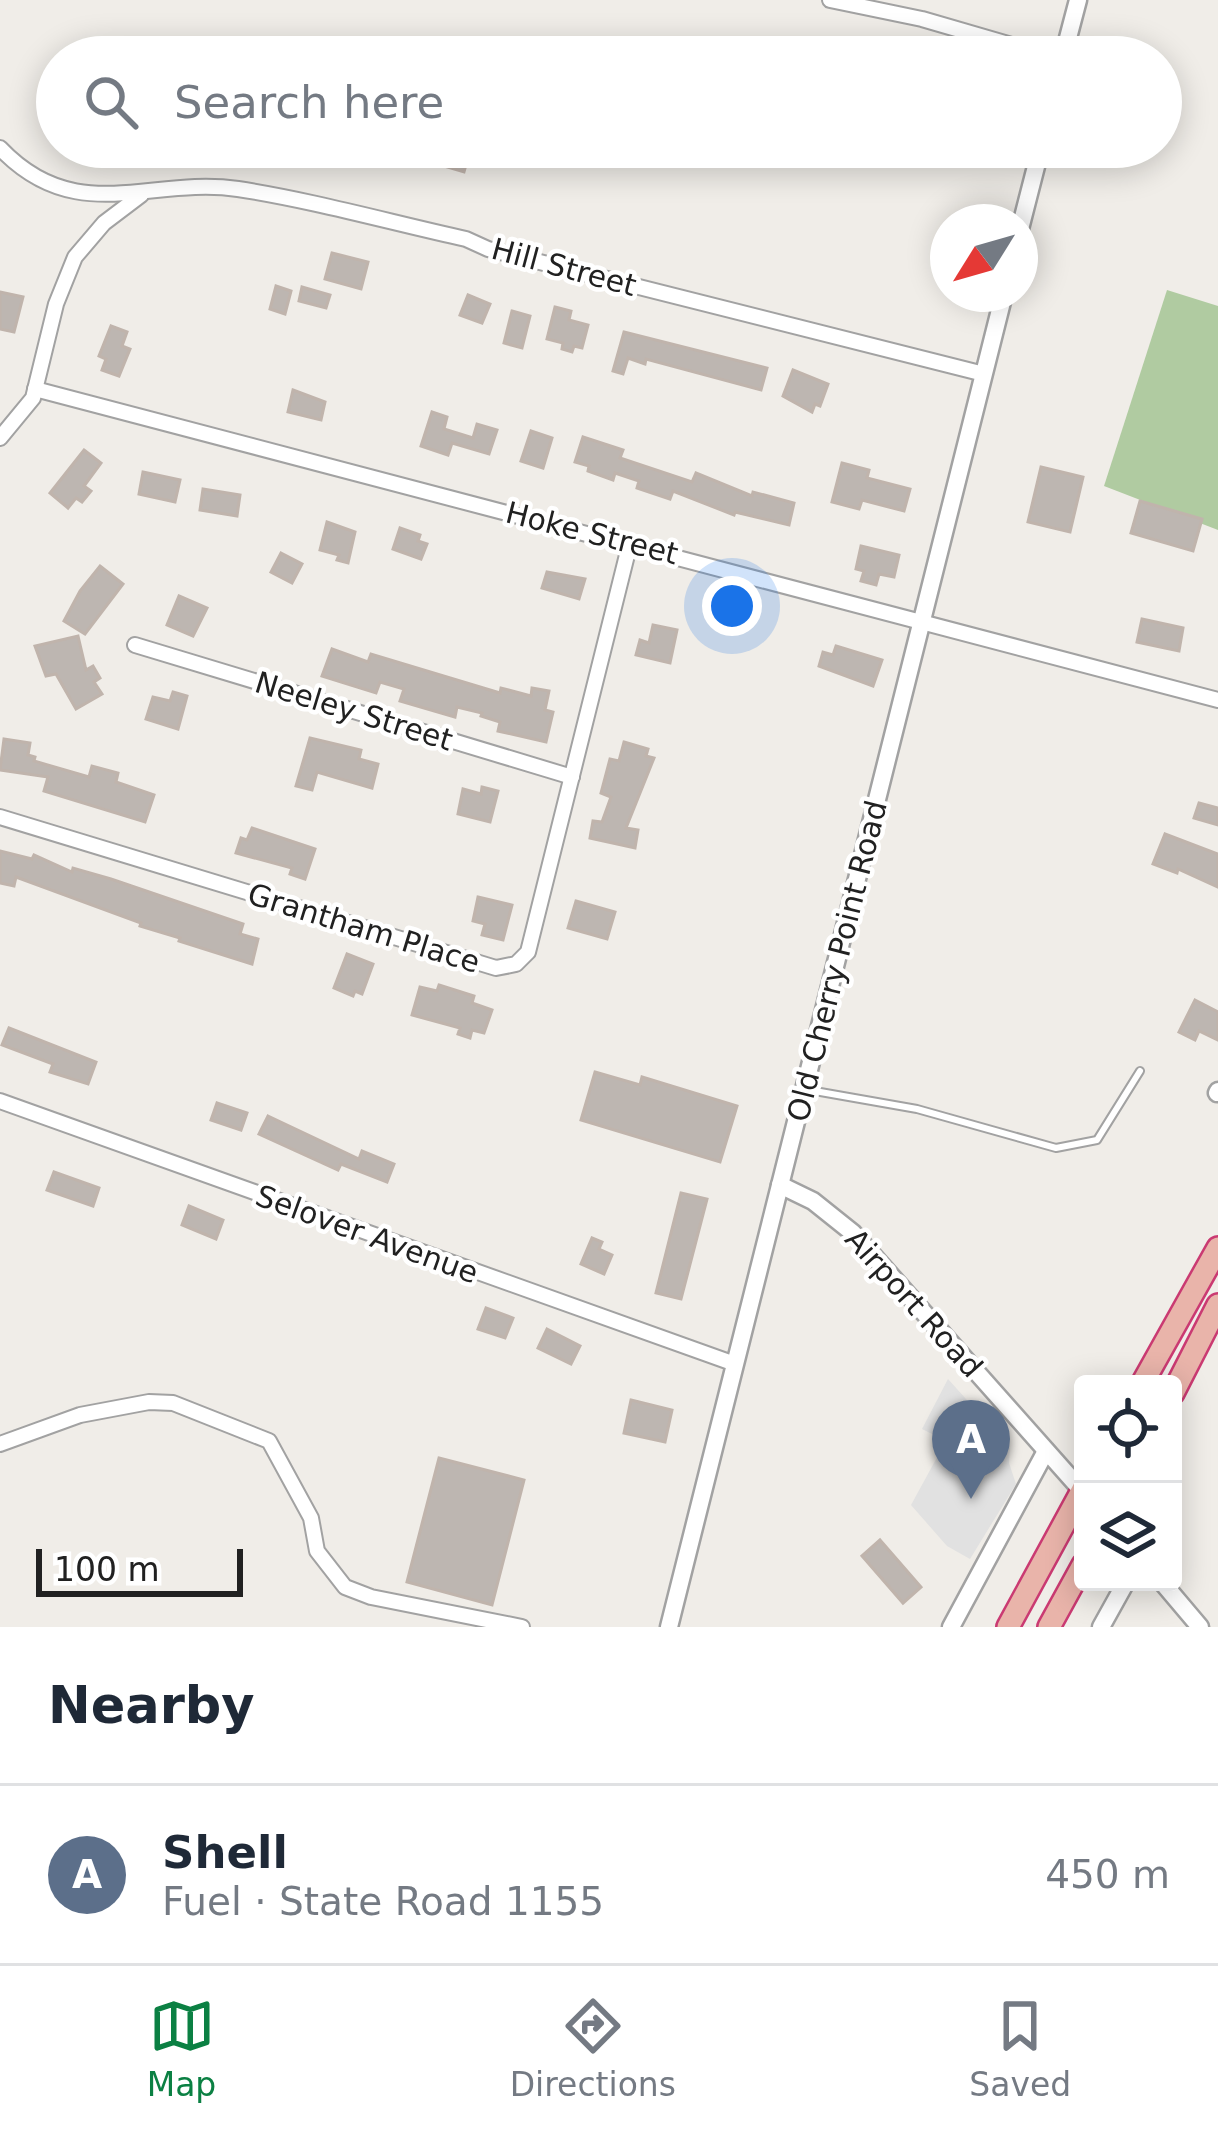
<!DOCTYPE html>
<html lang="en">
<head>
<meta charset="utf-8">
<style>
  :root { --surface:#fff; --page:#f2f2f3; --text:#1f2937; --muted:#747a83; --line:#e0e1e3; --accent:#0b8043 }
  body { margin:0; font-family:"DejaVu Sans",sans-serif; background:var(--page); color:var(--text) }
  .controls { position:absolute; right:36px; bottom:36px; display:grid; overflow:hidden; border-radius:12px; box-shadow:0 6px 30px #0003 }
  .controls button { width:108px; height:108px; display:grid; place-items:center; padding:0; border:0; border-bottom:3px solid var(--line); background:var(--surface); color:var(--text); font:60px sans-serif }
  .compass { position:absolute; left:930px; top:204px; width:108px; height:108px; border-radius:50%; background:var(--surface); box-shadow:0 6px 30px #0003; rotate:233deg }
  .scale { position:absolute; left:36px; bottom:30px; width:207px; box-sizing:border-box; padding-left:12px; border:6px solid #212121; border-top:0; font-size:33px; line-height:42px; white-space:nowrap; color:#212121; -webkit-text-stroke:9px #fff; paint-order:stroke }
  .you { position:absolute; left:732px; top:606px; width:42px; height:42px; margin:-30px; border:9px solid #fff; border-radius:50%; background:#1a73e8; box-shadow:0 0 0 18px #1a73e833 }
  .badge { display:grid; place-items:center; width:78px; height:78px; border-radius:50%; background:var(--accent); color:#fff; font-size:39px; font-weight:700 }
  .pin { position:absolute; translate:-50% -99px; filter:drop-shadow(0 3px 6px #0008) }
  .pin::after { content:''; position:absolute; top:63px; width:42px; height:36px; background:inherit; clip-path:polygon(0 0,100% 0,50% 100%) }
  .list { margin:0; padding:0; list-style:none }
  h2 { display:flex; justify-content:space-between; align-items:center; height:156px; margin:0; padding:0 48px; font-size:51px }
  h2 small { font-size:39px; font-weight:400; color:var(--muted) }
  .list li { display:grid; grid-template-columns:78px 1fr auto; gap:36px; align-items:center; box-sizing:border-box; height:180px; padding:0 48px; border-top:3px solid var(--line) }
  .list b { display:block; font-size:45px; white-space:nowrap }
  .list p { margin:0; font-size:39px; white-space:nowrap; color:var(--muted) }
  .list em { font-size:39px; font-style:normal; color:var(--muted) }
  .icon { flex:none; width:66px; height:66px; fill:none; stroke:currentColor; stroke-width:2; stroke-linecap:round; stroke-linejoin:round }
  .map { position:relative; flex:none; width:1218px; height:1627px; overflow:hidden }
  .search { position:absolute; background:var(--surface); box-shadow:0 6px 30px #0003; left:36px; right:36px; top:36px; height:132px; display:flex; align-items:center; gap:30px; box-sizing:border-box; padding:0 42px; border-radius:66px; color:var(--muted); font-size:45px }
  .sheet { height:336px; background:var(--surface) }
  nav { display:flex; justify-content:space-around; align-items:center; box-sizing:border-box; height:168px; border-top:3px solid var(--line); background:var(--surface); font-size:33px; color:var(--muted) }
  nav a { display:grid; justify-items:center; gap:6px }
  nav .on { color:var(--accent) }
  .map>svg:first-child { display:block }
  .forest { fill:#b0cba1 }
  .parking { fill:#e1e1e1 }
  .building { fill:#bdb6b1; stroke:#c0b4ac; stroke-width:3 }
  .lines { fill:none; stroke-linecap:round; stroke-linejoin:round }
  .service-casing { stroke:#a2a2a2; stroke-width:10 }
  .minor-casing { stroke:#a2a2a2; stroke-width:18 }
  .tertiary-casing { stroke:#a2a2a2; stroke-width:21 }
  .trunk-casing { stroke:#ca3a72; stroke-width:26 }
  .service { stroke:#fff; stroke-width:6 }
  .minor { stroke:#fff; stroke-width:14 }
  .tertiary { stroke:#fff; stroke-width:16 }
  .trunk { stroke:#e9b4aa; stroke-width:21 }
  .labels { text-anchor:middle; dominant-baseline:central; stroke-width:9; stroke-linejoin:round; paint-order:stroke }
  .street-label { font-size:30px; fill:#212121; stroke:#fff }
</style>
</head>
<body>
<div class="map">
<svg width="1218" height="1627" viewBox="0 0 1218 1627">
  <rect width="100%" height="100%" fill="#f0ede8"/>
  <polygon class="forest" points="1167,290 1218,306 1218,530 1104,486"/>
  <polygon class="parking" points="948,1379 1010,1448 1009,1463 1016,1484 970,1559 947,1546 911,1505 946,1441 922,1429"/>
  <g class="building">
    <polygon points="431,147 471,147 464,172 427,161"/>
    <polygon points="332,253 368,262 361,289 325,279"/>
    <polygon points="276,286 291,291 285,314 270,309"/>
    <polygon points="302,287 330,295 326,308 299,301"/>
    <polygon points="0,292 23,297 14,332 0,329"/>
    <polygon points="468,295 490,304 482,323 460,315"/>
    <polygon points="555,307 571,311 569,320 588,325 582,348 574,346 572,352 562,349 563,343 547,339"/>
    <polygon points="512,311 530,316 522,348 504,343"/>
    <polygon points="111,326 127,332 122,346 130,349 119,376 102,370 106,359 99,356"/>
    <polygon points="624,332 767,368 761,390 646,359 645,364 628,358 623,374 613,371"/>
    <polygon points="793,370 828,384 820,406 815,404 812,412 783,396"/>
    <polygon points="293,390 325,402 321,420 288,412"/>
    <polygon points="432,412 447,417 444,429 473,438 477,424 497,430 489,454 452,443 448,455 421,446"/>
    <polygon points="531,431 552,438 543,468 521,461"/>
    <polygon points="583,437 623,450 620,458 692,482 696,473 752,496 753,492 794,503 789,525 735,512 734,515 673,491 670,499 637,488 639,481 615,473 613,480 588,471 589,466 575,462"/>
    <polygon points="84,450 101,463 84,486 91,491 82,502 76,498 68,508 50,493"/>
    <polygon points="842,463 869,470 867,478 910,489 904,511 862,500 859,509 832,502"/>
    <polygon points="1041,467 1083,477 1070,532 1028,522"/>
    <polygon points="143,472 180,480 175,502 139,494"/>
    <polygon points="203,489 240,495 237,516 200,510"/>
    <polygon points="1140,501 1202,519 1193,551 1131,533"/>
    <polygon points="327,522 355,532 348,563 337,560 339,555 320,550"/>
    <polygon points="400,528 420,535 418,541 427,544 421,559 393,549"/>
    <polygon points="861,546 899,555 894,577 879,574 876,585 861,581 864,571 856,569"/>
    <polygon points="281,553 302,564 292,583 271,572"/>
    <polygon points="100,566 123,584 85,634 64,621 80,591"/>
    <polygon points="547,572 585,579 579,599 542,588"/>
    <polygon points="179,596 207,608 193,636 167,625"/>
    <polygon points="1142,619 1183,628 1179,651 1137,642"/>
    <polygon points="653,625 677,630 670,663 636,655 640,640 649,643"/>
    <polygon points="78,636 86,670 93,666 100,678 94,682 102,694 76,709 56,674 46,676 35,646"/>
    <polygon points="836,646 882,660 873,686 819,666 823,652 833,655"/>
    <polygon points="332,649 368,662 371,654 500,693 501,688 531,696 532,688 549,691 545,710 553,712 546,742 498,731 500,722 481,716 482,713 457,707 455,717 400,701 404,689 380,682 376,693 322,676"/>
    <polygon points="173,692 187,696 178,729 146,719 153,697 170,701"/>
    <polygon points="310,738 361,750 359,759 378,764 372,788 317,772 312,790 296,786"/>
    <polygon points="4,739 30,743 28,755 35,757 34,761 89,777 92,766 118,773 116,782 154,795 145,822 44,791 48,777 0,770"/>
    <polygon points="624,742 648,749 646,756 654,758 626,828 638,830 635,848 590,838 593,821 602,822 611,797 601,793 610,759 619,761"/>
    <polygon points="482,787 498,791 490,822 458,814 463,789 481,794"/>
    <polygon points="1199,803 1218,808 1218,825 1194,818"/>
    <polygon points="252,828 315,849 305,879 290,874 292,868 236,853 241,838 247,840"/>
    <polygon points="1165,834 1218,854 1218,887 1178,869 1177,873 1153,864"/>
    <polygon points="0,851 32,859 34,855 72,872 73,868 111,879 243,924 240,934 258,939 252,964 179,941 180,938 140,926 141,923 16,877 14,886 0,883"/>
    <polygon points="478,897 512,905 503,940 482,935 485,924 473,921"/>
    <polygon points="576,901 615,912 607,939 568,928"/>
    <polygon points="347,954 373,964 362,994 355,991 353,996 334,988"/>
    <polygon points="439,985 474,996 472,1003 492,1010 484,1033 472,1030 470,1038 458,1034 460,1028 412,1015 420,987 437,991"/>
    <polygon points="1195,1000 1218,1012 1218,1040 1199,1031 1195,1040 1179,1032"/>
    <polygon points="9,1028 96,1062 88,1084 50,1072 53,1064 2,1045"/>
    <polygon points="595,1072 640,1085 642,1077 737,1106 720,1162 581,1120"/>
    <polygon points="217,1103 247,1113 241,1130 211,1120"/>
    <polygon points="268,1116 359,1159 362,1151 394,1164 387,1182 341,1164 338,1170 259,1134"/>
    <polygon points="54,1172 99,1188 93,1206 47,1190"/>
    <polygon points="681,1193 707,1199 681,1299 656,1293"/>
    <polygon points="189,1206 223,1220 216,1239 182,1225"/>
    <polygon points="592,1238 602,1242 599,1249 612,1255 604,1274 581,1264"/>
    <polygon points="486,1308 513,1318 505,1338 478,1329"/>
    <polygon points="547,1329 580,1346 571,1364 538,1348"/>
    <polygon points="631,1400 672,1410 665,1442 624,1433"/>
    <polygon points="439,1458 524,1480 492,1605 407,1582"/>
    <polygon points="880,1540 921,1587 903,1603 862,1556"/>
  </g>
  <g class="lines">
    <defs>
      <polyline id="service" points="809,1090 917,1109 1056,1148 1097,1140 1140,1071"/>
      <g id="minor">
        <polyline points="830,0 922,19 1053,57"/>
        <path d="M0,148c76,80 150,28 238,41 77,12 151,33 228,50l22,10 496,125"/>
        <polyline points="35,389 1218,700"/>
        <polyline points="0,438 33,398 56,304 75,257 104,223 141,195"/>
        <polyline points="135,645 572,777"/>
        <polyline points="0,817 496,968 516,964 528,952 630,543"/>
        <polyline points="0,1101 735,1364"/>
        <polyline points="0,1444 80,1415 149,1402 173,1403 269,1441 311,1518 317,1551 345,1587 371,1597 522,1627"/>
      </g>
      <g id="tertiary">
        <polyline points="1063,57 1078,0"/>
        <polyline points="1020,229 1041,147"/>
        <polyline points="1217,1093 1218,1091"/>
        <polyline points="780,1185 813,1201 853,1233 1083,1492"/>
        <polyline points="1162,1582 1200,1627"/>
        <polyline points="669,1627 1004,294"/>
        <polyline points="951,1627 1046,1451"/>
        <polyline points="1101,1627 1126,1582"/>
      </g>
      <g id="trunk">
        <polyline points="1142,1384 1218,1248"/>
        <polyline points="1173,1393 1218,1305"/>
        <polyline points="1008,1627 1083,1489"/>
        <polyline points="1049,1627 1083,1565"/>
      </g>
    </defs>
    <use href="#service" class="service-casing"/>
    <use href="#minor" class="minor-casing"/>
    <use href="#tertiary" class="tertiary-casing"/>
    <use href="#trunk" class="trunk-casing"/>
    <use href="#service" class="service"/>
    <use href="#minor" class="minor"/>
    <use href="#tertiary" class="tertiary"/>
    <use href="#trunk" class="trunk"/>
  </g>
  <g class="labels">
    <g class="street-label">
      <text transform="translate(564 267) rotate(15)">Hill Street</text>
      <text transform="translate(592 533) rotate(14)">Hoke Street</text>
      <text transform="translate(354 711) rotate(17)">Neeley Street</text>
      <text transform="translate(364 928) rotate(17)">Grantham Place</text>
      <text transform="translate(837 961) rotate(-76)">Old Cherry Point Road</text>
      <text transform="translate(367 1234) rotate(20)">Selover Avenue</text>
      <text transform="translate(914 1303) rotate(48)">Airport Road</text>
    </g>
  </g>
</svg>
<div class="controls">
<button><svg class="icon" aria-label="locate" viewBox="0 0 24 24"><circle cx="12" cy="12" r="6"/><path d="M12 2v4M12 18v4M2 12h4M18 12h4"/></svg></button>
<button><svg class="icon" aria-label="layers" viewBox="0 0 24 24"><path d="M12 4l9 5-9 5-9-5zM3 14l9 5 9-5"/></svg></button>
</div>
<svg class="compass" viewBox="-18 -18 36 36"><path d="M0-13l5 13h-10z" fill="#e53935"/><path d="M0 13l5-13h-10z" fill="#747a83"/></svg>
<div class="scale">100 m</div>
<div class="you"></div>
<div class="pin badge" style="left:971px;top:1499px;background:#5c6f8a">A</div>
<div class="search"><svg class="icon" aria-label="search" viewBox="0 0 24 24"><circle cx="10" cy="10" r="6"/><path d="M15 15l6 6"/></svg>Search here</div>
</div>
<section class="sheet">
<h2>Nearby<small></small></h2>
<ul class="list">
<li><span class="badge" style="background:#5c6f8a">A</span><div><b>Shell</b><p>Fuel · State Road 1155</p></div><em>450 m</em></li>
</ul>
</section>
<nav>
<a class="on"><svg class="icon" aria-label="map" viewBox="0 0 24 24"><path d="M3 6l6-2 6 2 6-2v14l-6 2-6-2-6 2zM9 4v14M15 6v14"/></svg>Map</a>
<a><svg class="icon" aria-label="directions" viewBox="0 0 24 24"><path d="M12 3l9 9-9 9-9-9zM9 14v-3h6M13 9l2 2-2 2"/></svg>Directions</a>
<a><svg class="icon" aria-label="saved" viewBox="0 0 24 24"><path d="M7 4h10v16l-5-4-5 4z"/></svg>Saved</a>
</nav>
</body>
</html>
